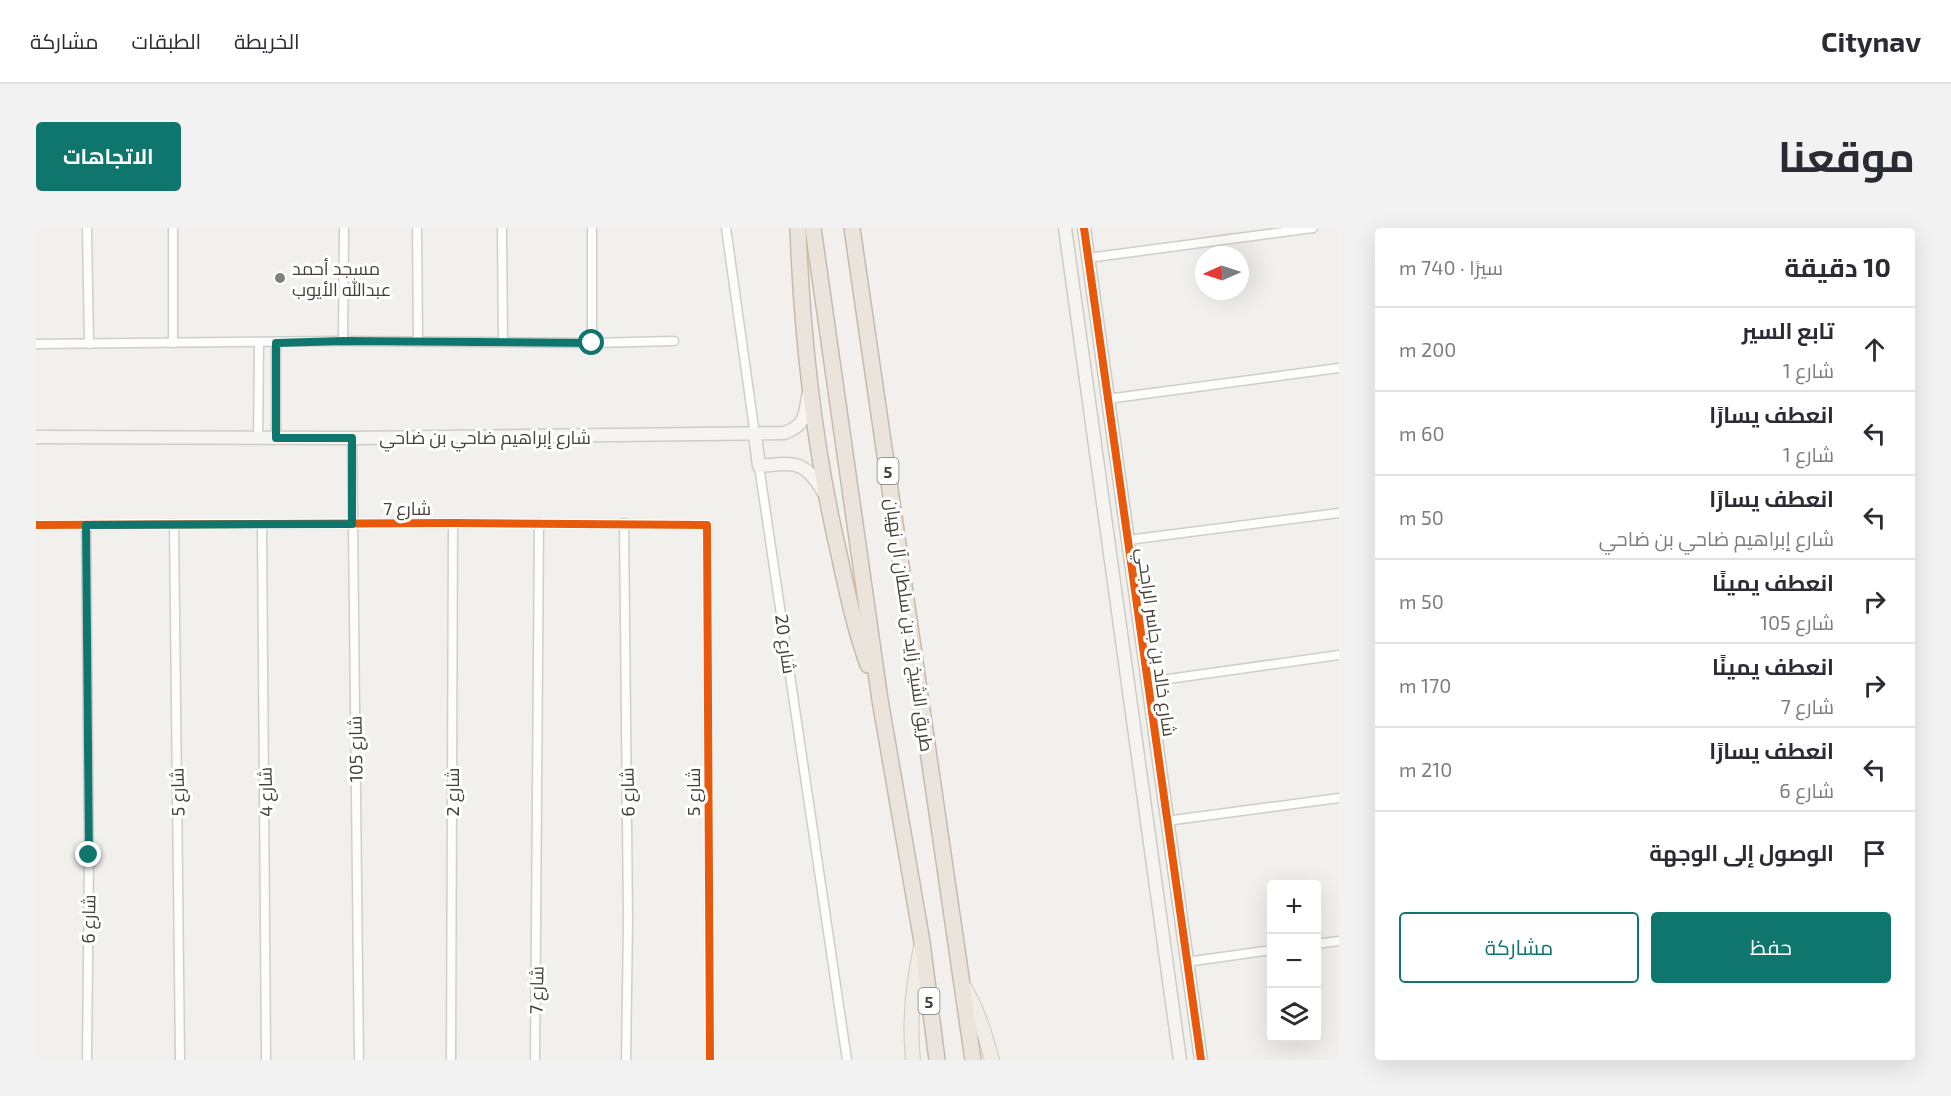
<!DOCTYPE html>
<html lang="ar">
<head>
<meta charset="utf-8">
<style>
  :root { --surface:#fff; --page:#f2f2f3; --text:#2b2b33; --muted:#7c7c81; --line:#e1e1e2; --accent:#0f766e }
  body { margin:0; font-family:"Exo 2",Cairo,sans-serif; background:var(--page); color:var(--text); direction:rtl }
  .controls { position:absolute; right:18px; bottom:18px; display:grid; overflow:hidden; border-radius:6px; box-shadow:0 6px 24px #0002 }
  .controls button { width:54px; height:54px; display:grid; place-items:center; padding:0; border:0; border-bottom:2px solid var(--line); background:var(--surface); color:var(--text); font:30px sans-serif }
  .compass { position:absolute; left:1159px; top:18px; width:54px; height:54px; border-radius:50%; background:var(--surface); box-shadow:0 6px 24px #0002; rotate:267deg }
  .stop { position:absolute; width:18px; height:18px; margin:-14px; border:4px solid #0f766e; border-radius:50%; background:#fff }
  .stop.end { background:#0f766e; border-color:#fff; box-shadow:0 2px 6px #0008 }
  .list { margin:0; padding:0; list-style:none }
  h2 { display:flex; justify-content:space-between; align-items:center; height:78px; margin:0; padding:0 24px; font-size:26px }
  h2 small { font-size:20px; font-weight:400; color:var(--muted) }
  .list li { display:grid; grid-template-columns:39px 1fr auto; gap:18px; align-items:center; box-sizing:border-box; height:84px; padding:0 24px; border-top:2px solid var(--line) }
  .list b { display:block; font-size:22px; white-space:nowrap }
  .list p { margin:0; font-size:20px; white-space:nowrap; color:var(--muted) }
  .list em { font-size:20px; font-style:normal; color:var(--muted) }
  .actions { display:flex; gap:12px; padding:18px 24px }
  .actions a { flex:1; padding:14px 0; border:2px solid var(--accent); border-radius:6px; text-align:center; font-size:21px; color:var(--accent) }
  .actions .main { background:var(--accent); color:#fff }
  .icon { flex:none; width:33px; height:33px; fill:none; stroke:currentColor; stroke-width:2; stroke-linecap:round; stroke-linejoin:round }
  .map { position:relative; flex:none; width:1303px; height:832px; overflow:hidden; direction:ltr; border-radius:6px }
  header { display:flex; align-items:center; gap:36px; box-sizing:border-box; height:84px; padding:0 30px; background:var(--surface); border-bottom:2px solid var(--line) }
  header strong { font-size:28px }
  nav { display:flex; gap:33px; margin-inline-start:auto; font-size:21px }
  .intro { display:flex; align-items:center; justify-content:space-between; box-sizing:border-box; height:144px; padding:0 36px }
  h1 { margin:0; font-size:42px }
  .button { padding:15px 27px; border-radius:6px; background:var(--accent); color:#fff; font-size:21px; font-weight:700 }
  main { display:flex; gap:36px; padding:0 36px }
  aside { flex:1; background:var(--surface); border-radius:6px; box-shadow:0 6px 24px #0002 }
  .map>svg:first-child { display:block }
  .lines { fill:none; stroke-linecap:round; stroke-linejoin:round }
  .street-casing { stroke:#d0cecb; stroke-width:11 }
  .secondary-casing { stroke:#d0ccc5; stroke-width:15 }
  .primary-casing { stroke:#d2cabd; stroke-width:16 }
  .highway-casing { stroke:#c7baab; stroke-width:18 }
  .street { stroke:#fdfdfc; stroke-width:8 }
  .secondary { stroke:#f6f4f1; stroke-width:12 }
  .primary { stroke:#f0ede6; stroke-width:14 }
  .highway { stroke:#eae4dc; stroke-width:15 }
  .cycleway-casing { stroke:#fff; stroke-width:11 }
  .cycleway { stroke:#e8590c; stroke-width:8 }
  .route { stroke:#0f766e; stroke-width:8 }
  .poi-dot { fill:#837e78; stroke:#fff; stroke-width:2 }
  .labels { text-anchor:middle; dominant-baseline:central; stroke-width:6; stroke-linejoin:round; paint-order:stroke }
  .shield { fill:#fff; stroke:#7e7a74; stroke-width:1.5 }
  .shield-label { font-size:16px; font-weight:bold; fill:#474139 }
  .poi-label { font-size:18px; fill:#474139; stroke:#fff; text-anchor:start }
  .street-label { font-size:18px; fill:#474139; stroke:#fff }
</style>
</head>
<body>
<header>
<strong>Citynav</strong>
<nav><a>الخريطة</a><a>الطبقات</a><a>مشاركة</a></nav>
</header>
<div class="intro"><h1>موقعنا</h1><a class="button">الاتجاهات</a></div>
<main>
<aside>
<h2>10 دقيقة<small>سيرًا · 740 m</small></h2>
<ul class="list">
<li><svg class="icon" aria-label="ahead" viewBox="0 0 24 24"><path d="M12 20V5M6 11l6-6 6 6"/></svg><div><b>تابع السير</b><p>شارع 1</p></div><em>200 m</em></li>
<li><svg class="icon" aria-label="left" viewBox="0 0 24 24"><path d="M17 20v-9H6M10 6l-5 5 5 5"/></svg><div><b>انعطف يسارًا</b><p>شارع 1</p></div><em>60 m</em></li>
<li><svg class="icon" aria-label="left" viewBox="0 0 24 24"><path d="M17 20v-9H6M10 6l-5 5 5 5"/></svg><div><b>انعطف يسارًا</b><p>شارع إبراهيم ضاحي بن ضاحي</p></div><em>50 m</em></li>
<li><svg class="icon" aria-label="right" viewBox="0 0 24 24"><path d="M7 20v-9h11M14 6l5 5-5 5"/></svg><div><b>انعطف يمينًا</b><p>شارع 105</p></div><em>50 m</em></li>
<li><svg class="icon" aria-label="right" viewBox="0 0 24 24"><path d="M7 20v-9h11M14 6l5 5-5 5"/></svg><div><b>انعطف يمينًا</b><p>شارع 7</p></div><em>170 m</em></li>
<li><svg class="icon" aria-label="left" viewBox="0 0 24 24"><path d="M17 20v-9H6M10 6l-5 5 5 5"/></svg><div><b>انعطف يسارًا</b><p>شارع 6</p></div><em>210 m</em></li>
<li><svg class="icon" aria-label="arrive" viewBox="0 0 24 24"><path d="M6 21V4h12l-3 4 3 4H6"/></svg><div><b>الوصول إلى الوجهة</b></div></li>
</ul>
<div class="actions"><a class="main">حفظ</a><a>مشاركة</a></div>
</aside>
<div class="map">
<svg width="1303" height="832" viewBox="0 0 1303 832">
  <rect width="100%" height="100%" fill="#f2f0ed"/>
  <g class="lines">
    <defs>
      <g id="street">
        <polyline points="51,0 53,116"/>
        <polyline points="137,0 137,115"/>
        <polyline points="381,0 382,114"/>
        <polyline points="466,0 467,113"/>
        <polyline points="690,0 719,207"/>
        <polyline points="1052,30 1277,0"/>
        <polyline points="307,113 308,0"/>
        <polyline points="240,115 240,210"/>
        <polyline points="556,115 556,0"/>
        <polyline points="0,116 307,113 556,115 638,113"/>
        <polyline points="1071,171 1303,140"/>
        <polyline points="222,210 223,115"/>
        <polyline points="316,210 323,832"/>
        <polyline points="723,238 811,832"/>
        <polyline points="588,295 592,693 590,832"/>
        <polyline points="138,296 144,832"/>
        <polyline points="0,297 417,295 671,297 674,832"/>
        <polyline points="50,297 53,627 51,832"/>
        <polyline points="226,297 230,832"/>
        <polyline points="1092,312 1303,285"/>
        <polyline points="1111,454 1303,427"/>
        <polyline points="1130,593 1303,570"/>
        <polyline points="1280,716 1303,713"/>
        <polyline points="1150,734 1236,722"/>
        <polyline points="415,832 417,295"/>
        <polyline points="499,832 503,295"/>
      </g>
      <g id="secondary">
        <polyline points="1029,0 1144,832"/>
        <polyline points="1048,0 1165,832"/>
        <path d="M719,207l4,31c36,-3 45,-7 65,27"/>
        <path d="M0,209l316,1 432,-5c21,-7 21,-17 24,-37"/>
      </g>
      <g id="primary">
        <path d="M928,759c14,23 21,47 28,73"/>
        <path d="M877,832c-4,-38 0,-76 8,-113"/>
      </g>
      <g id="highway">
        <path d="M762,0c4,110 16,219 41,326 8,38 16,75 29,111"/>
        <polyline points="777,0 844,472 886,714 901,832"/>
        <polyline points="816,0 937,832"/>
      </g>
    </defs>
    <use href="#street" class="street-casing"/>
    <use href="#secondary" class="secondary-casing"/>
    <use href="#primary" class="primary-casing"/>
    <use href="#highway" class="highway-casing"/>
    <use href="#street" class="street"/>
    <use href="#secondary" class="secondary"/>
    <use href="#primary" class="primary"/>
    <use href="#highway" class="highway"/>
    <defs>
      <g id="cycleway">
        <polyline points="1048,0 1165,832"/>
        <polyline points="0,297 417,295 671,297 674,832"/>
      </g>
    </defs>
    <use href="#cycleway" class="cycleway-casing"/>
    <use href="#cycleway" class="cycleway"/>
  </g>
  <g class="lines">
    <polyline class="route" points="53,627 50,297 316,296 316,210 240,210 240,115 307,113 556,115"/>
  </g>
  <circle class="poi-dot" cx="244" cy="50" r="6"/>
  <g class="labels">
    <g class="shield">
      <rect x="841.5" y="230" width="21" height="26" rx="4.5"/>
      <rect x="882.5" y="760" width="21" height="26" rx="4.5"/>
    </g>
    <g class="shield-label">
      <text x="852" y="243">5</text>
      <text x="893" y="773">5</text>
    </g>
    <g class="poi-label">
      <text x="256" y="40">مسجد أحمد<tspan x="256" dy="21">عبدالله الأيوب</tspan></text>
    </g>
    <g class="street-label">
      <text x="449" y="209">شارع إبراهيم ضاحي بن ضاحي</text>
      <text x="371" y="280">شارع 7</text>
      <text transform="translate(874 397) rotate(82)">طريق الشيخ زايد بن سلطان آل نهيان</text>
      <text transform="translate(1121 414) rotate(82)">شارع خالد بن جاسر الراجحي</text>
      <text transform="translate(750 416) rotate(82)">شارع 20</text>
      <text transform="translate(319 521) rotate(-91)">شارع 105</text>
      <text transform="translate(141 564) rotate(-91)">شارع 5</text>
      <text transform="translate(229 564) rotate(-91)">شارع 4</text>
      <text transform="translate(416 564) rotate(-90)">شارع 2</text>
      <text transform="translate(591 564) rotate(-91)">شارع 6</text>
      <text transform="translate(657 564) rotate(-90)">شارع 5</text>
      <text transform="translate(52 691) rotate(-89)">شارع 6</text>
      <text transform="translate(500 762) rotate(-89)">شارع 7</text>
    </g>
  </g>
</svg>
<div class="controls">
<button>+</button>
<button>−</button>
<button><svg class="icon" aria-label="layers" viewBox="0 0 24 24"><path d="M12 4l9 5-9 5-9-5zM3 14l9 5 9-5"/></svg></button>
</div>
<svg class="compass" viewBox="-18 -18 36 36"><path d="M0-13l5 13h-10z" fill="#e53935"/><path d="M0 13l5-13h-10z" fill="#7c7c81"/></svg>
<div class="stop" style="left:556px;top:115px"></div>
<div class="stop end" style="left:53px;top:627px"></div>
</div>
</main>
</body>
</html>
